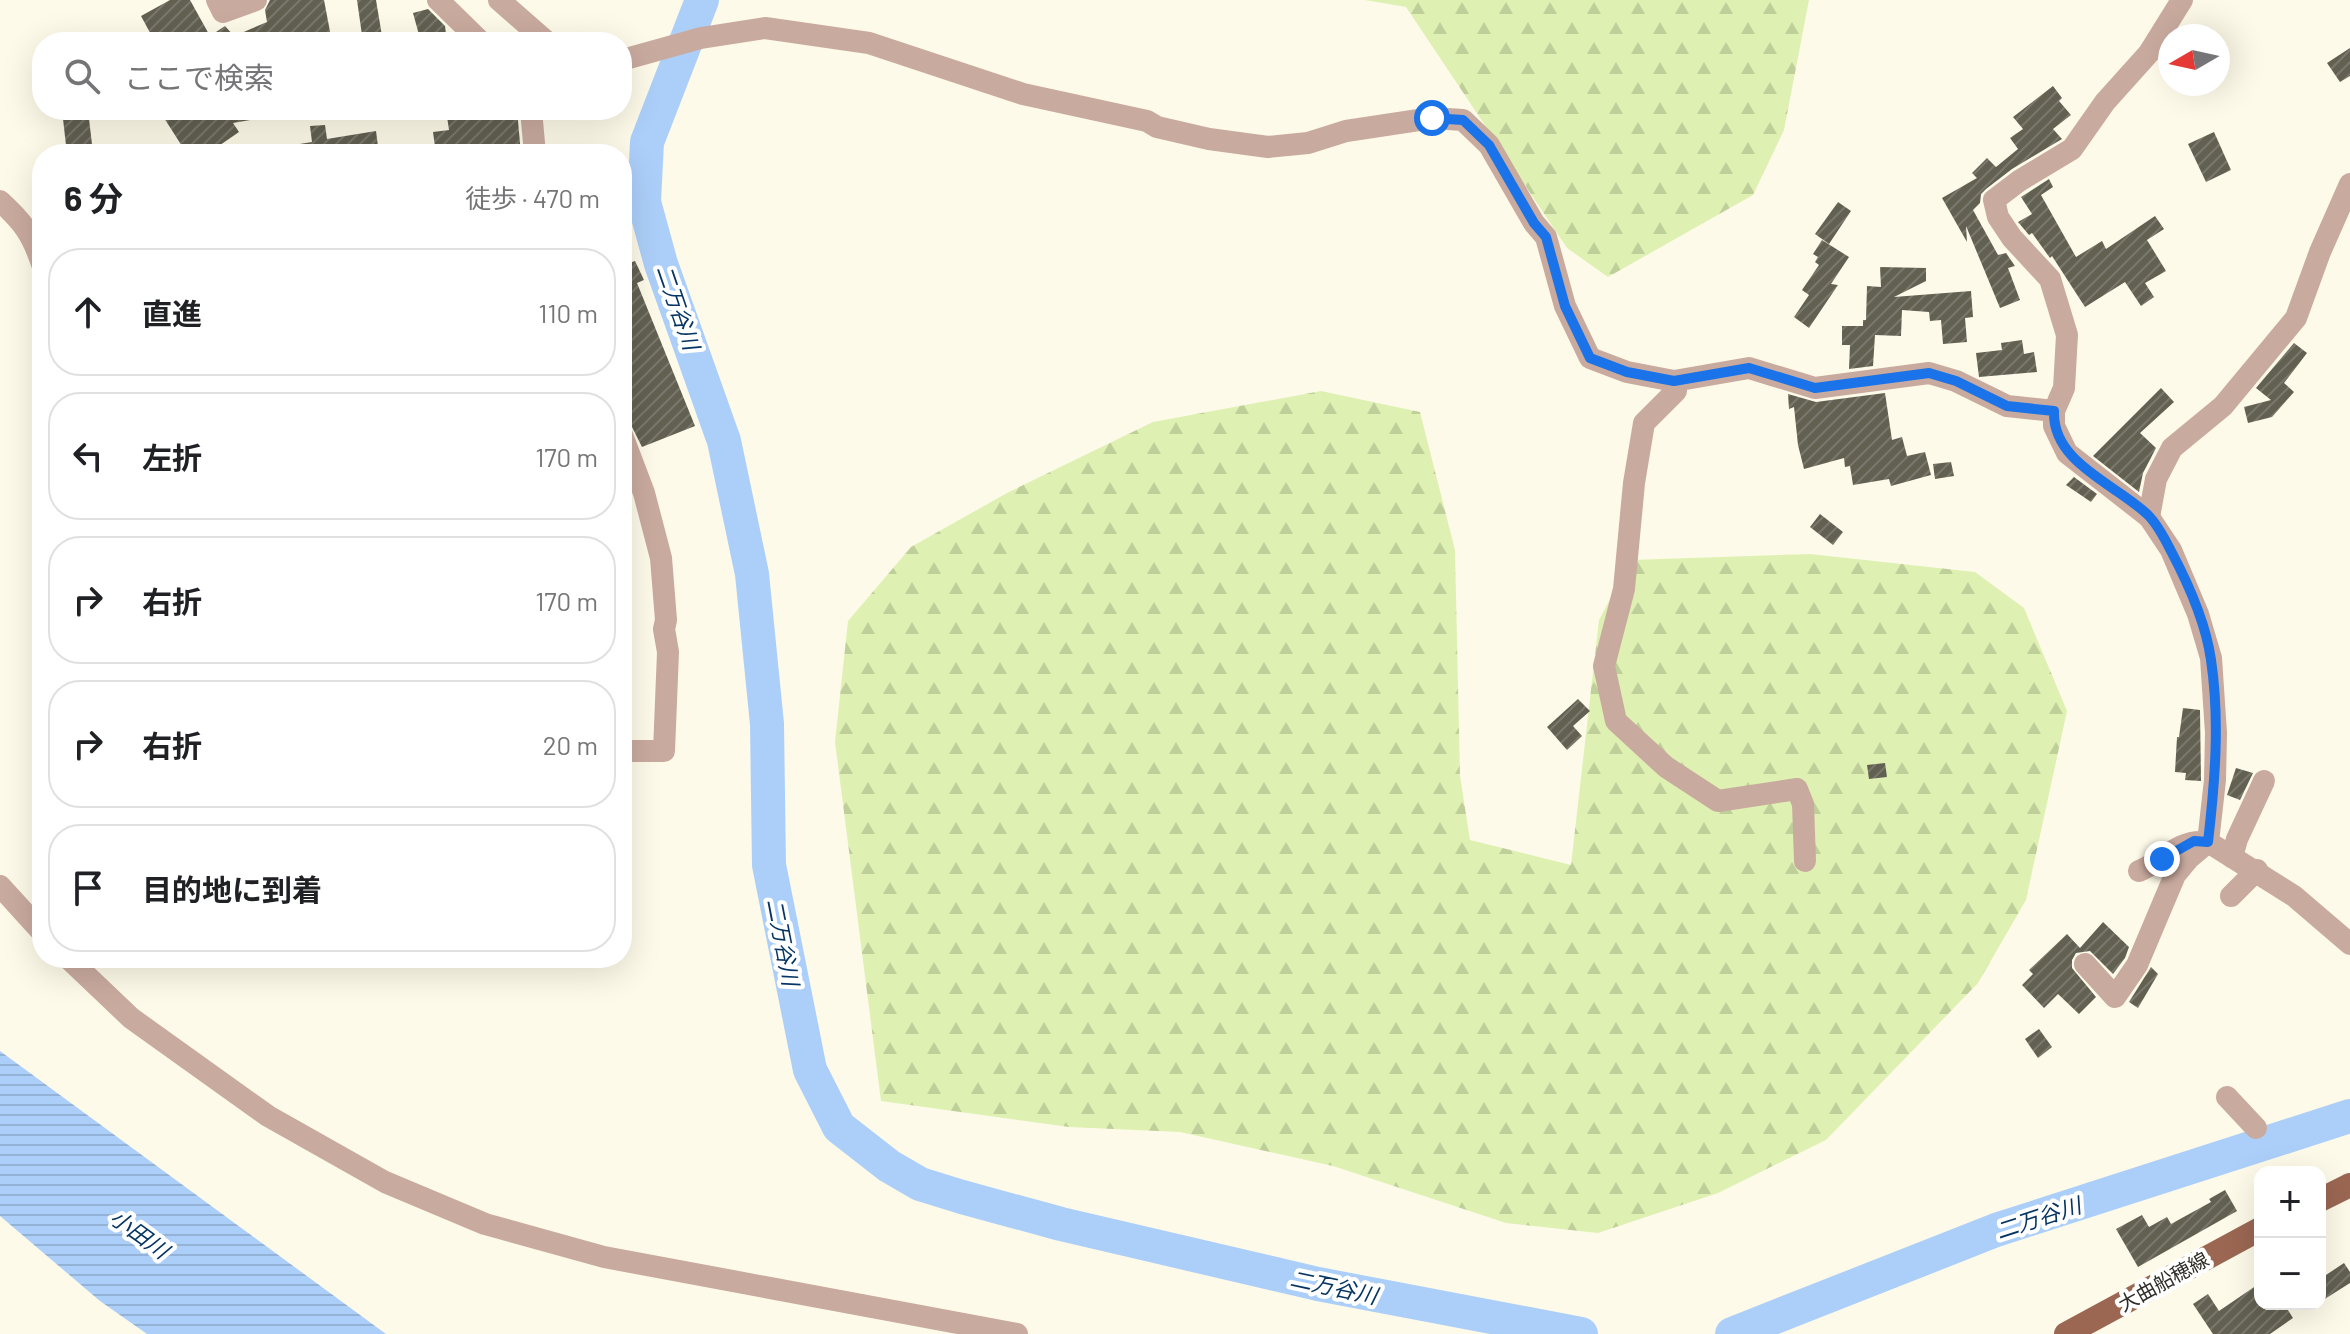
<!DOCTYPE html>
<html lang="ja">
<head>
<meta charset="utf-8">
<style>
  :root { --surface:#fff; --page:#f6f6f6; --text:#202124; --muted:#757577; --line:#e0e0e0 }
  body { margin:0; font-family:Barlow,"Noto Sans JP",sans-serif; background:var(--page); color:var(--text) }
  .controls { position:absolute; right:24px; bottom:24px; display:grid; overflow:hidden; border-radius:16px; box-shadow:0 8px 32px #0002 }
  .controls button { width:72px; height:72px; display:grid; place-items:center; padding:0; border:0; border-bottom:2px solid var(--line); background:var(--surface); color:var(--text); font:40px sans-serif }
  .compass { position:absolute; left:2158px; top:24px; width:72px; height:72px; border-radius:50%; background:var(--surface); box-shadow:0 8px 32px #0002; rotate:261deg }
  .stop { position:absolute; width:24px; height:24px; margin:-18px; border:6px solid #1a73e8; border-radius:50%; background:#fff }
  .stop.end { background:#1a73e8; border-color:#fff; box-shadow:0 2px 8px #0008 }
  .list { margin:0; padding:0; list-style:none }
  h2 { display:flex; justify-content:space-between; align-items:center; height:104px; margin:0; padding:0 32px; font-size:34px }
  h2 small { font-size:26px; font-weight:400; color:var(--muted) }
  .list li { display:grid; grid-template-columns:52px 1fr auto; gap:24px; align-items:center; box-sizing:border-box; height:128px; margin:0 16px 16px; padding:0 16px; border:2px solid var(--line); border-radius:32px }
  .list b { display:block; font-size:30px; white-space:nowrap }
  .list em { font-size:26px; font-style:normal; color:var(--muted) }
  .icon { flex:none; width:44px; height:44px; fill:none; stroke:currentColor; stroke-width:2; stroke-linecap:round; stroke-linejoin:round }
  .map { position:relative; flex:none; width:2350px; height:1334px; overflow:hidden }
  .search { position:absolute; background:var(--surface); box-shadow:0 8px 32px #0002; left:32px; top:32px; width:600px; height:88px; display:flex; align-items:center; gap:20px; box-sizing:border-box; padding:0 28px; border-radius:32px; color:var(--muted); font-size:30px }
  .panel { position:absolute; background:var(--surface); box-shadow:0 8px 32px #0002; left:32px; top:144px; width:600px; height:824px; border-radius:32px }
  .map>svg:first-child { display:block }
  .forest { fill:url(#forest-firs) }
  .water { fill:url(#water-rules) }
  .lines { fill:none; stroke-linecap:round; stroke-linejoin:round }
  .river { stroke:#accff9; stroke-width:34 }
  .building { fill:url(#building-hatch) }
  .minor { stroke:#c9aa9f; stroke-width:22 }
  .major { stroke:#9b6753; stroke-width:24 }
  .route { stroke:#1a73e8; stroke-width:10 }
  .labels { text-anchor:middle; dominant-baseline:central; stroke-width:8; stroke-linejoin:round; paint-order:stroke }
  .street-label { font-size:20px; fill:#2e2d27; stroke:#fff }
  .water-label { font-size:22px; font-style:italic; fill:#063563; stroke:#fff }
</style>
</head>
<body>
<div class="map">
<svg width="2350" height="1334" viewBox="0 0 2350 1334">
  <defs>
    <pattern id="forest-firs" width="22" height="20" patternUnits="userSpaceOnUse" patternTransform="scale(2)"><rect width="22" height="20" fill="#def1b3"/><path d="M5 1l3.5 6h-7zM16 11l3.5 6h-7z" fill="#bfcf9a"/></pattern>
    <pattern id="water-rules" width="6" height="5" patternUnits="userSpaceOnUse" patternTransform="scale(2)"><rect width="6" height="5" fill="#accff9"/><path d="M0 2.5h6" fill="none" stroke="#94b2d5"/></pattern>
    <pattern id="building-hatch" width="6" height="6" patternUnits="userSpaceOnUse" patternTransform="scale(2)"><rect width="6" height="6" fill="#626051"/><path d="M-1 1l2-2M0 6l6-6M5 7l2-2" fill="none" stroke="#7a786c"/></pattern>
  </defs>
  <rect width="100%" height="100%" fill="#fefae9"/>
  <g class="forest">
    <polygon points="1365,0 1809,0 1784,130 1753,195 1608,277 1567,248 1406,7"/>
    <polygon points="1321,391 1420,412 1455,550 1460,776 1470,840 1571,865 1599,620 1631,560 1810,554 1975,572 2024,608 2067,711 2026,900 1978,983 1826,1140 1718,1193 1598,1233 1506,1223 1333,1166 1180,1132 1069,1127 881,1101 835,742 848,621 911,547 1007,493 1153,422"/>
  </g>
  <polygon class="water" points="0,1051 386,1334 147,1334 100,1301 0,1216"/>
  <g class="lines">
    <g class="river">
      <polyline points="702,0 647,142 644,202 661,264 724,441 752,574 767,724 769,865 810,1070 839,1127 889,1166 920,1184 962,1197 1061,1224 1318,1284 1581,1334"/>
      <polyline points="1732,1334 1996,1230 2350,1116"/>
    </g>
  </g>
  <g class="building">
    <polygon points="170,0 190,0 210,36 225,26 234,36 267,22 265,10 270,0 324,0 332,42 155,42 141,16"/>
    <polygon points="357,0 376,0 383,42 363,42"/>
    <polygon points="428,9 445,26 447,42 421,42 413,13"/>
    <polygon points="2350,48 2350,76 2340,82 2327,63"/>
    <polygon points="2053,86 2062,98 2059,101 2071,115 2053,129 2062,139 2012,169 1986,189 1981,194 1980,203 1973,210 1998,255 2006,253 2015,266 2008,268 2020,300 2000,308 1966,226 1967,242 1942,198 1977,178 1972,173 1987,158 1996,167 2018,149 2010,138 2023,129 2013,117"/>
    <polygon points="62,110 88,110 93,153 67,154"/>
    <polygon points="159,110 260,110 261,118 233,123 239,132 207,154 187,154"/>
    <polygon points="446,110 517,110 521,154 506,154 506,150 478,154 436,154 433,132 449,130"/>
    <polygon points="325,125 327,139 376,131 379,154 288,154 287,146 312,142 310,126"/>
    <polygon points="2214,132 2231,170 2206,182 2188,144"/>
    <polygon points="2049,179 2053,187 2041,195 2076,257 2102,241 2106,249 2155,216 2164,229 2147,240 2166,271 2145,283 2154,297 2141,306 2125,282 2085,307 2052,256 2050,258 2032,233 2029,235 2018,222 2032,214 2021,197"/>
    <polygon points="1838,202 1851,211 1829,244 1815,234"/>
    <polygon points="1822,240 1849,257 1831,284 1838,285 1809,328 1794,317 1809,295 1802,290 1819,265 1815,262 1818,257 1813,254"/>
    <polygon points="622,247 629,263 635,261 644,280 637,283 695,426 642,447 631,425 622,421 622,297 627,294 624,289 622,290"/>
    <polygon points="1880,267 1926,268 1926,281 1894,297 1971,291 1973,317 1965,318 1967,342 1943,344 1941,320 1930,321 1929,312 1902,310 1901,336 1875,335 1873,366 1849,369 1850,345 1842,345 1842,326 1863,326 1863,320 1866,320 1867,286 1881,287"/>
    <polygon points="2022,340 2024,354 2034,352 2037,372 1979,377 1976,353 2002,350 2001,343"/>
    <polygon points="2294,343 2307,353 2284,383 2294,392 2272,417 2248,423 2244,407 2271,400 2256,388"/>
    <polygon points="2161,388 2174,402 2140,433 2156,448 2143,473 2139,492 2093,456"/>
    <polygon points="1885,393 1892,440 1902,437 1907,456 1925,452 1931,475 1891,486 1889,479 1853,485 1850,466 1845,467 1844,458 1804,469 1798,445 1794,407 1789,409 1788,394 1816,402"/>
    <polygon points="1951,462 1954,476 1935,479 1933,464"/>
    <polygon points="2074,477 2097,494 2091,502 2066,485"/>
    <polygon points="1820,514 1843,532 1833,545 1810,527"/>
    <polygon points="1578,699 1590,711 1573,726 1582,736 1567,750 1547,727"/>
    <polygon points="2183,708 2200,710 2201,781 2185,780 2186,773 2175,772 2177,737 2179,737"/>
    <polygon points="1885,763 1887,777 1869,779 1867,765"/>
    <polygon points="2236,768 2253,773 2240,800 2227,795"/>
    <polygon points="2103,922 2129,947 2125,958 2113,974 2090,951 2076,953 2072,960 2072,968 2096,997 2079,1014 2058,994 2044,1008 2022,985 2033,974 2029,970 2067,934 2080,948"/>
    <polygon points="2151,967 2158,974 2138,1008 2129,1002"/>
    <polygon points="2039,1029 2052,1047 2038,1058 2025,1039"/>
    <polygon points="2225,1190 2237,1211 2138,1267 2116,1229 2142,1215 2149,1227 2167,1217 2171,1224 2211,1202 2209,1199"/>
    <polygon points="2344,1263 2350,1272 2350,1283 2320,1302 2320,1279"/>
    <polygon points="2260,1283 2260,1304 2284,1304 2293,1318 2270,1334 2213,1334 2193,1304 2208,1294 2219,1311"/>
  </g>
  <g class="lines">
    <g class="minor">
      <polyline points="217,0 223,12 256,0"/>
      <polyline points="438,0 481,42"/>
      <polyline points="499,0 547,42"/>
      <polyline points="2182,0 2149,53 2105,102 2072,149 2019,181 1994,200 1998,217 2012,238 2050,279 2067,335 2064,388 2054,411 2054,426 2067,453 2149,517 2171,550 2198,614 2211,658 2216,733 2215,780 2208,842 2294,896 2350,944"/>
      <polyline points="622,60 701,38 765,28 869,43 1023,94 1147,121 1157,127 1209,139 1268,147 1308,143 1346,131 1432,118 1463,120 1489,145 1534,223 1546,237 1565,306 1590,358 1627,372 1674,381 1749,368 1815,388 1929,373 1956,381 2007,406 2054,411"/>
      <polyline points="531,110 535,154"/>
      <path d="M0,201c23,21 32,33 42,63"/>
      <polyline points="1674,381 1676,391 1644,423 1634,483 1624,589 1604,666 1616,721 1666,767 1718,801 1797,789 1803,804 1805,861"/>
      <polyline points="622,435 644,493 661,558 666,620 664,629 668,652 664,751 622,751"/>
      <polyline points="2149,517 2156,479 2172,448 2223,406 2296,318 2320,252 2350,184"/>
      <polyline points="2232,857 2237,839 2264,781"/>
      <path d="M2139,871c21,-8 40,-31 64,-29"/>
      <polyline points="0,886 42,932"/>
      <polyline points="2231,896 2257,870"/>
      <polyline points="68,958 131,1018 268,1116 385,1182 485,1224 604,1257 1017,1334"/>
      <polyline points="2085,964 2115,997 2137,965 2175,875 2189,858 2208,842"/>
      <polyline points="2227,1097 2256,1128"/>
    </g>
    <g class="major">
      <polyline points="2320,1200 2350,1185"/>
      <polyline points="2066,1334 2260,1229"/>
    </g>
  </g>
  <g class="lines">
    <path class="route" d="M1432,118l31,2 26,25 45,78 12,14 19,69 25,52 37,14 47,9 75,-13 66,20 114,-15 27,8 51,25 47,5c-2,52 62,73 94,104 9,9 17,24 23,36 17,32 35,73 40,109 9,60 4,122 -3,182l-14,-1 -32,18"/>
  </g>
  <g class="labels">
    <g class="street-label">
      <text transform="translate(2163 1281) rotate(-29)">大曲船穂線</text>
    </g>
    <g class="water-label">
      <text transform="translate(679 307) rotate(71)">二万谷川</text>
      <text transform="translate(784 942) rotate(79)">二万谷川</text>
      <text transform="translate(2038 1217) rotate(-18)">二万谷川</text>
      <text transform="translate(140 1233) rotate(36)">小田川</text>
      <text transform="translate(1334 1286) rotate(12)">二万谷川</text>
    </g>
  </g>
</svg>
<div class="controls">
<button>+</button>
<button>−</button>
</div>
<svg class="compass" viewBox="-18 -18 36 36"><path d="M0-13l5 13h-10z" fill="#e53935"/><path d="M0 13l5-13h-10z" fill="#757577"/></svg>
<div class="stop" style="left:1432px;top:118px"></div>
<div class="stop end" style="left:2162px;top:859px"></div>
<div class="search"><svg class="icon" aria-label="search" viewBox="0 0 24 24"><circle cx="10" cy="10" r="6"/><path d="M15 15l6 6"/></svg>ここで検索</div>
<section class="panel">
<h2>6 分<small>徒歩 · 470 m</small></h2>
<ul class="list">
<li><svg class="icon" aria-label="ahead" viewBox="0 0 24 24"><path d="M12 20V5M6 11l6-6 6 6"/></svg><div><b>直進</b></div><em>110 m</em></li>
<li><svg class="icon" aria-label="left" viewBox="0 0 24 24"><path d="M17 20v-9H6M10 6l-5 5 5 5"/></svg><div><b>左折</b></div><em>170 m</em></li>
<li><svg class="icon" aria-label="right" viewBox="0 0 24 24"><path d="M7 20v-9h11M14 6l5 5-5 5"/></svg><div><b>右折</b></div><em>170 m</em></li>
<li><svg class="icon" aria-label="right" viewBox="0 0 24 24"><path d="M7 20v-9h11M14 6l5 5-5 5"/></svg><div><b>右折</b></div><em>20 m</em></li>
<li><svg class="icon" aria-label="arrive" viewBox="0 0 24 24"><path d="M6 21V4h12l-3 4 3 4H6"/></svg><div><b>目的地に到着</b></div></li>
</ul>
</section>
</div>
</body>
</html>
